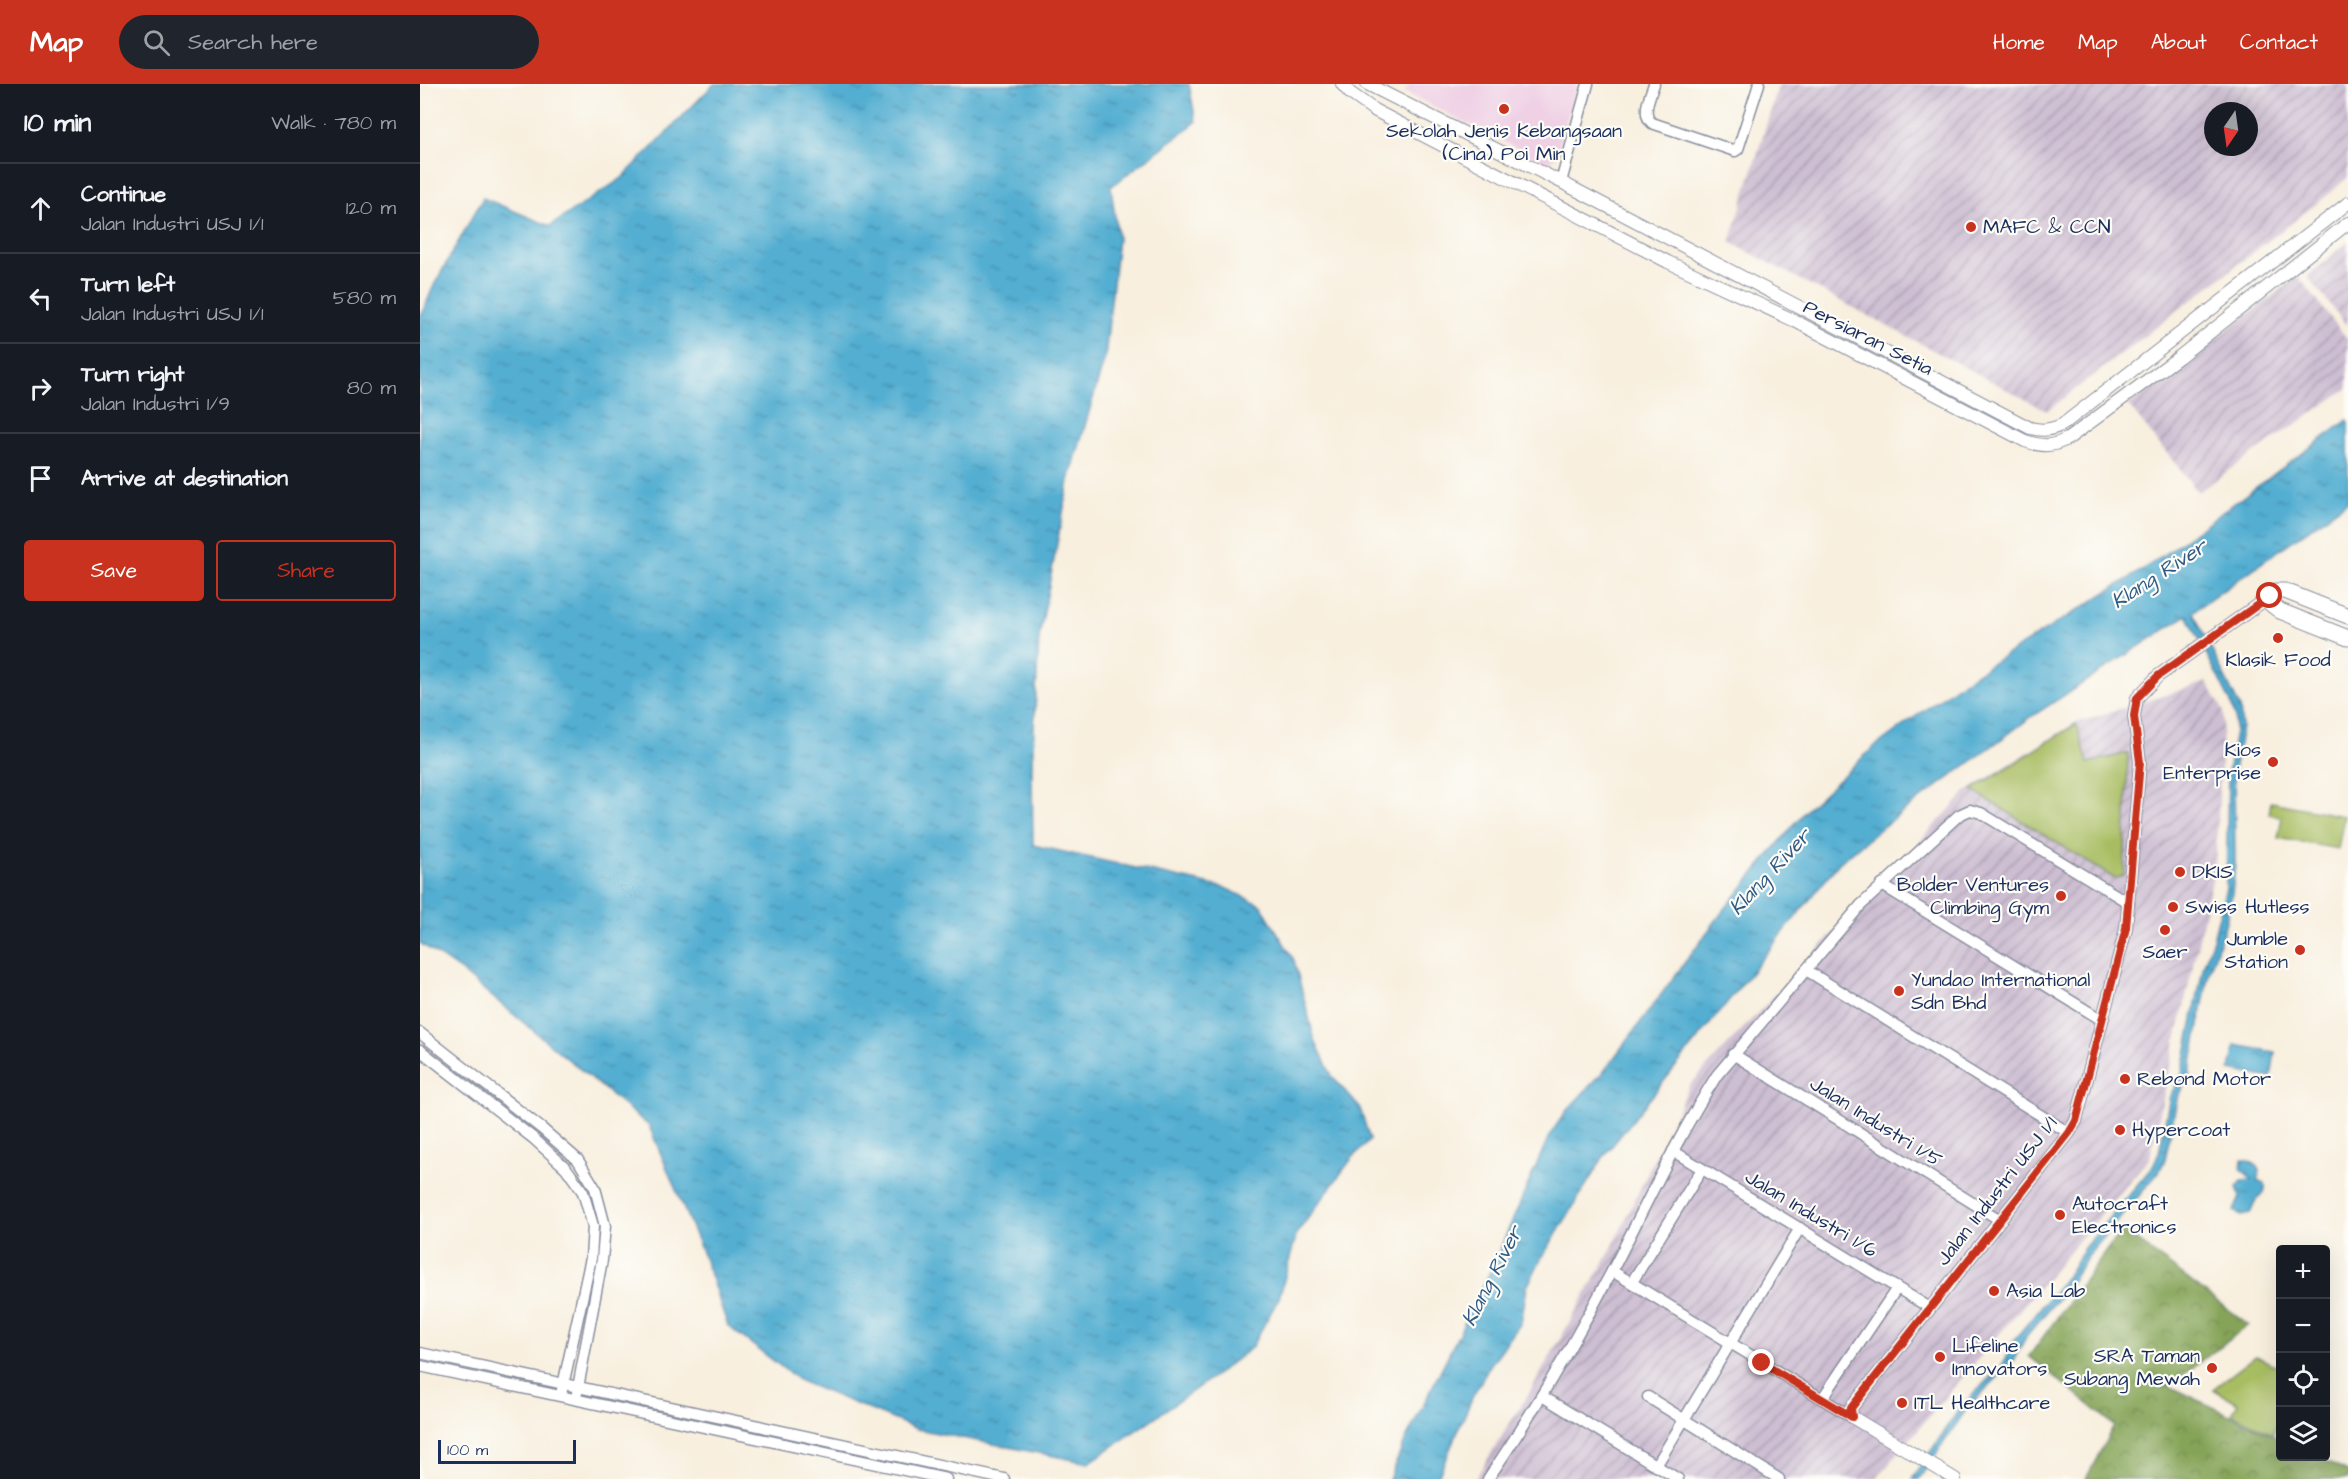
<!DOCTYPE html>
<html lang="en">
<head>
<meta charset="utf-8">
<style>
  :root { --surface:#171b24; --page:#20242c; --text:#f1f3f6; --muted:#9ea1a6; --line:#363941; --accent:#c8321e }
  body { margin:0; font-family:"Architects Daughter",sans-serif; background:var(--page); color:var(--text) }
  .controls { position:absolute; right:18px; bottom:18px; display:grid; overflow:hidden; border-radius:6px; box-shadow:0 6px 24px #0002 }
  .controls button { width:54px; height:54px; display:grid; place-items:center; padding:0; border:0; border-bottom:2px solid var(--line); background:var(--surface); color:var(--text); font:30px sans-serif }
  .compass { position:absolute; left:1784px; top:18px; width:54px; height:54px; border-radius:50%; background:var(--surface); box-shadow:0 6px 24px #0002; rotate:193deg }
  .scale { position:absolute; left:18px; bottom:15px; width:138px; box-sizing:border-box; padding-left:6px; border:3px solid #1b2f5e; border-top:0; font-size:16px; line-height:21px; white-space:nowrap; color:#1b2f5e; -webkit-text-stroke:4px #fdfcf7; paint-order:stroke }
  .stop { position:absolute; width:18px; height:18px; margin:-14px; border:4px solid #c8321e; border-radius:50%; background:#fff }
  .stop.end { background:#c8321e; border-color:#fff; box-shadow:0 2px 6px #0008 }
  .list { margin:0; padding:0; list-style:none }
  h2 { display:flex; justify-content:space-between; align-items:center; height:78px; margin:0; padding:0 24px; font-size:26px }
  h2 small { font-size:20px; font-weight:400; color:var(--muted) }
  .list li { display:grid; grid-template-columns:39px 1fr auto; gap:18px; align-items:center; box-sizing:border-box; height:90px; padding:0 24px; border-top:2px solid var(--line) }
  .list b { display:block; font-size:22px; white-space:nowrap }
  .list p { margin:0; font-size:20px; white-space:nowrap; color:var(--muted) }
  .list em { font-size:20px; font-style:normal; color:var(--muted) }
  .actions { display:flex; gap:12px; padding:18px 24px }
  .actions a { flex:1; padding:14px 0; border:2px solid var(--accent); border-radius:6px; text-align:center; font-size:21px; color:var(--accent) }
  .actions .main { background:var(--accent); color:#fff }
  .icon { flex:none; width:33px; height:33px; fill:none; stroke:currentColor; stroke-width:2; stroke-linecap:round; stroke-linejoin:round }
  .map { position:relative; flex:none; width:1928px; height:1395px; overflow:hidden }
  header { display:flex; align-items:center; gap:36px; box-sizing:border-box; height:84px; padding:0 30px; background:var(--accent); color:#fff }
  header strong { font-size:28px }
  nav { display:flex; gap:33px; margin-inline-start:auto; font-size:21px }
  .search { width:420px; height:54px; background:var(--page); display:flex; align-items:center; gap:15px; box-sizing:border-box; padding:0 21px; border-radius:33px; color:var(--muted); font-size:22px }
  main { display:flex }
  aside { flex:1; background:var(--surface) }
  .map>svg:first-child { display:block }
  .built { fill:#efd0e5 }
  .industrial { fill:url(#industrial-furrows); fill-rule:evenodd }
  .green { fill:#a8bd62; stroke:#627660; stroke-width:1.5 }
  .forest { fill:url(#forest-crowns); stroke:#506a5b; stroke-width:1.5 }
  .water { fill:url(#water-ripples); stroke:#376e98; stroke-width:1.5 }
  .lines { fill:none; stroke-linecap:round; stroke-linejoin:round }
  .minor-casing { stroke:#8a8f9e; stroke-width:13 }
  .tertiary-casing { stroke:#8a8f9e; stroke-width:14 }
  .secondary-casing { stroke:#8a8f9e; stroke-width:17 }
  .minor { stroke:#fff; stroke-width:10 }
  .tertiary { stroke:#fff; stroke-width:12 }
  .secondary { stroke:#fff; stroke-width:15 }
  .route { stroke:#c8321e; stroke-width:8 }
  .poi-dot { fill:#c8321e; stroke:#fdfcf7; stroke-width:2 }
  .labels { text-anchor:middle; dominant-baseline:central; stroke-width:4.5; stroke-linejoin:round; paint-order:stroke }
  .poi-label { font-size:20px; fill:#1b2f5e; stroke:#fdfcf7; text-anchor:start }
  .street-label { font-size:20px; fill:#1b2f5e; stroke:#fdfcf7 }
  .water-label { font-size:21px; font-style:italic; fill:#2f5b86; stroke:#fdfcf7 }
</style>
</head>
<body>
<header>
<strong>Map</strong>
<div class="search"><svg class="icon" aria-label="search" viewBox="0 0 24 24"><circle cx="10" cy="10" r="6"/><path d="M15 15l6 6"/></svg>Search here</div>
<nav><a>Home</a><a>Map</a><a>About</a><a>Contact</a></nav>
</header>
<main>
<aside>
<h2>10 min<small>Walk · 780 m</small></h2>
<ul class="list">
<li><svg class="icon" aria-label="ahead" viewBox="0 0 24 24"><path d="M12 20V5M6 11l6-6 6 6"/></svg><div><b>Continue</b><p>Jalan Industri USJ 1/1</p></div><em>120 m</em></li>
<li><svg class="icon" aria-label="left" viewBox="0 0 24 24"><path d="M17 20v-9H6M10 6l-5 5 5 5"/></svg><div><b>Turn left</b><p>Jalan Industri USJ 1/1</p></div><em>580 m</em></li>
<li><svg class="icon" aria-label="right" viewBox="0 0 24 24"><path d="M7 20v-9h11M14 6l5 5-5 5"/></svg><div><b>Turn right</b><p>Jalan Industri 1/9</p></div><em>80 m</em></li>
<li><svg class="icon" aria-label="arrive" viewBox="0 0 24 24"><path d="M6 21V4h12l-3 4 3 4H6"/></svg><div><b>Arrive at destination</b></div></li>
</ul>
<div class="actions"><a class="main">Save</a><a>Share</a></div>
</aside>
<div class="map">
<svg width="1928" height="1395" viewBox="0 0 1928 1395">
  <defs>
    <pattern id="industrial-furrows" width="10" height="10" patternUnits="userSpaceOnUse" patternTransform="scale(1.5)"><rect width="10" height="10" fill="#cdbed2"/><path d="M-1 1l2-2M0 10L10 0M9 11l2-2" fill="none" stroke="#a69bae"/></pattern>
    <pattern id="forest-crowns" width="20" height="18" patternUnits="userSpaceOnUse" patternTransform="scale(1.5)"><rect width="20" height="18" fill="#86a458"/><path d="M2 6a3 3 0 1 1 6 0M12 15a3 3 0 1 1 6 0" fill="none" stroke="#6d864c"/></pattern>
    <pattern id="water-ripples" width="26" height="14" patternUnits="userSpaceOnUse" patternTransform="scale(1.5)"><rect width="26" height="14" fill="#53aed1"/><path d="M2 4q2-2 4 0t4 0M15 11q2-2 4 0t4 0" fill="none" stroke="#448ead"/></pattern>
  </defs>
  <rect width="100%" height="100%" fill="#fdfcf7"/>
  <filter id="ink" filterUnits="userSpaceOnUse"><feTurbulence type="fractalNoise" baseFrequency=".0167" numOctaves="2"/><feDisplacementMap in="SourceGraphic" scale="12" xChannelSelector="R" yChannelSelector="G"/><feConvolveMatrix kernelMatrix="1 2 1 2 8 2 1 2 1" color-interpolation-filters="sRGB"/></filter>
  <filter id="wash" filterUnits="userSpaceOnUse"><feTurbulence type="fractalNoise" baseFrequency=".008" numOctaves="4" result="noise"/><feDisplacementMap in="SourceGraphic" scale="24" xChannelSelector="R" yChannelSelector="G"/><feGaussianBlur stdDeviation="1.35" result="paint"/><feColorMatrix in="noise" values="0 0 0 0 0 0 0 0 0 0 0 0 0 0 0 0 0 1.4 0 .05"/><feComposite in="paint" operator="in"/></filter>
  <g filter="url(#wash)">
    <rect width="100%" height="100%" fill="#f8efde"/>
    <polygon class="built" points="991,0 1157,0 1136,73 1126,79 984,8"/>
    <g class="industrial">
      <path d="M1359,0h569v93l-24,21 -277,213 -317,-169zM1793,27h36v36h-36z"/>
      <polygon points="1928,158 1928,243 1887,192"/>
      <polygon points="1878,192 1928,256 1928,304 1778,408 1708,321"/>
      <polygon points="1787,598 1804,628 1795,783 1730,1073 1456,1395 1055,1395 1112,1304 1191,1166 1269,1002 1547,707 1655,639"/>
    </g>
    <g class="green">
      <polygon points="1656,640 1668,679 1708,669 1704,791 1695,795 1552,706"/>
      <polygon points="1851,718 1924,732 1918,765 1858,754 1862,733 1849,730"/>
      <polygon points="1836,1272 1860,1284 1860,1342 1857,1341 1853,1350 1812,1330 1818,1319 1793,1305"/>
    </g>
    <polygon class="forest" points="1702,1145 1828,1241 1749,1302 1860,1355 1860,1372 1896,1373 1928,1388 1928,1395 1666,1395 1694,1341 1609,1272"/>
    <g class="water">
      <polygon points="294,0 769,0 776,38 691,103 698,154 685,273 649,397 619,554 612,683 613,761 805,804 841,821 874,876 895,957 912,992 940,1024 950,1056 933,1073 877,1149 859,1214 831,1264 793,1293 669,1379 497,1345 380,1297 308,1242 282,1168 229,1042 41,887 0,859 0,234 14,201 63,114 130,142 202,94"/>
      <polygon points="1928,336 1928,417 1773,528 1820,624 1822,643 1814,686 1815,779 1812,810 1804,845 1789,888 1769,994 1757,1015 1745,1075 1739,1088 1672,1167 1645,1206 1607,1251 1592,1279 1548,1323 1499,1395 1492,1395 1540,1324 1583,1280 1593,1257 1647,1192 1664,1164 1733,1082 1739,1069 1750,1012 1762,990 1784,880 1793,855 1806,804 1808,689 1815,648 1815,633 1811,619 1767,531 1614,631 1460,745 1419,779 1184,1072 1121,1175 1107,1203 1101,1239 1071,1280 1053,1312 1017,1395 969,1395 986,1355 1071,1186 1129,1052 1147,1026 1185,986 1300,831 1386,726 1454,663 1544,597 1727,483"/>
      <polygon points="1815,961 1855,968 1851,994 1810,986"/>
      <path d="M1822,1076c7,1 15,3 18,10l-3,11 8,3c1,10 -3,10 -9,16 -3,4 -4,10 -6,14l-9,2 -7,-5 6,-14 -3,-10 5,-6 9,-1 -10,-12z"/>
    </g>
  </g>
  <g filter="url(#ink)">
    <g class="lines">
      <defs>
        <g id="minor">
          <path d="M1234,0c-4,12 -13,30 -2,39l83,28 3,-2 21,-65"/>
          <polyline points="1141,98 1168,0"/>
          <polyline points="1462,801 1682,936"/>
          <polyline points="1386,886 1649,1049"/>
          <polyline points="0,949 121,1044 158,1076 175,1104 185,1142 182,1176 157,1309"/>
          <polyline points="0,966 113,1054 146,1084 163,1108 173,1142 171,1174 142,1306"/>
          <polyline points="1313,970 1580,1136"/>
          <polyline points="1253,1067 1510,1224"/>
          <polyline points="1192,1187 1432,1333"/>
          <polyline points="1212,1198 1282,1085"/>
          <polyline points="0,1269 584,1395"/>
          <polyline points="0,1282 526,1395"/>
          <polyline points="1122,1312 1258,1395"/>
          <polyline points="1228,1313 1359,1395"/>
          <polyline points="1402,1315 1477,1204"/>
          <polyline points="1236,1382 1380,1144"/>
          <path d="M1068,1395c46,-68 88,-139 126,-212 33,-64 64,-131 103,-192l144,-170 98,-90 11,-5 11,3 148,90"/>
        </g>
        <g id="tertiary">
          <path d="M922,0l8,9 24,17 294,152 125,58 232,121c17,6 28,6 44,-3l110,-81 169,-134"/>
          <path d="M947,0l194,98 469,246c12,3 20,2 32,-3l286,-222"/>
          <polyline points="1535,1395 1432,1333 1431,1324 1649,1049 1656,1037 1706,845 1720,678 1714,632 1717,614 1738,592 1850,512"/>
        </g>
        <polyline id="secondary" points="1928,532 1865,507 1856,507 1850,512 1851,520 1860,527 1928,554"/>
      </defs>
      <use href="#minor" class="minor-casing"/>
      <use href="#tertiary" class="tertiary-casing"/>
      <use href="#secondary" class="secondary-casing"/>
      <use href="#minor" class="minor"/>
      <use href="#tertiary" class="tertiary"/>
      <use href="#secondary" class="secondary"/>
    </g>
  </g>
  <g class="lines" filter="url(#ink)">
    <polyline class="route" points="1342,1279 1432,1333 1431,1324 1649,1049 1656,1037 1706,844 1720,678 1714,632 1717,614 1738,592 1850,512"/>
  </g>
  <g class="poi-dot">
    <circle cx="1084" cy="25" r="6"/>
    <circle cx="1551" cy="143" r="6"/>
    <circle cx="1858" cy="554" r="6"/>
    <circle cx="1853" cy="678" r="6"/>
    <circle cx="1760" cy="788" r="6"/>
    <circle cx="1641" cy="812" r="6"/>
    <circle cx="1753" cy="823" r="6"/>
    <circle cx="1745" cy="846" r="6"/>
    <circle cx="1880" cy="866" r="6"/>
    <circle cx="1479" cy="907" r="6"/>
    <circle cx="1705" cy="995" r="6"/>
    <circle cx="1700" cy="1046" r="6"/>
    <circle cx="1640" cy="1131" r="6"/>
    <circle cx="1574" cy="1207" r="6"/>
    <circle cx="1520" cy="1273" r="6"/>
    <circle cx="1792" cy="1284" r="6"/>
    <circle cx="1482" cy="1319" r="6"/>
  </g>
  <g class="labels">
    <g class="poi-label">
      <text x="1084" y="47" text-anchor="middle">Sekolah Jenis Kebangsaan<tspan x="1084" dy="23">(Cina) Poi Min</tspan></text>
      <text x="1563" y="143">MAFC &amp; CCN</text>
      <text x="1858" y="576" text-anchor="middle">Klasik Food</text>
      <text x="1841" y="666" text-anchor="end">Kios<tspan x="1841" dy="23">Enterprise</tspan></text>
      <text x="1772" y="788">DKIS</text>
      <text x="1629" y="801" text-anchor="end">Bolder Ventures<tspan x="1629" dy="23">Climbing Gym</tspan></text>
      <text x="1765" y="823">Swiss Hutless</text>
      <text x="1868" y="855" text-anchor="end">Jumble<tspan x="1868" dy="23">Station</tspan></text>
      <text x="1745" y="868" text-anchor="middle">Saer</text>
      <text x="1491" y="896">Yundao International<tspan x="1491" dy="23">Sdn Bhd</tspan></text>
      <text x="1717" y="995">Rebond Motor</text>
      <text x="1712" y="1046">Hypercoat</text>
      <text x="1652" y="1120">Autocraft<tspan x="1652" dy="23">Electronics</tspan></text>
      <text x="1586" y="1207">Asia Lab</text>
      <text x="1532" y="1262">Lifeline<tspan x="1532" dy="23">Innovators</tspan></text>
      <text x="1780" y="1272" text-anchor="end">SRA Taman<tspan x="1780" dy="23">Subang Mewah</tspan></text>
      <text x="1494" y="1319">ITL Healthcare</text>
    </g>
    <g class="street-label">
      <text transform="translate(1448 254) rotate(27)">Persiaran Setia</text>
      <text transform="translate(1456 1038) rotate(32)">Jalan Industri 1/5</text>
      <text transform="translate(1577 1107) rotate(-52)">Jalan Industri USJ 1/1</text>
      <text transform="translate(1391 1130) rotate(31)">Jalan Industri 1/6</text>
    </g>
    <g class="water-label">
      <text transform="translate(1739 490) rotate(-33)">Klang River</text>
      <text transform="translate(1350 788) rotate(-47)">Klang River</text>
      <text transform="translate(1072 1192) rotate(-63)">Klang River</text>
    </g>
  </g>
</svg>
<div class="controls">
<button>+</button>
<button>−</button>
<button><svg class="icon" aria-label="locate" viewBox="0 0 24 24"><circle cx="12" cy="12" r="6"/><path d="M12 2v4M12 18v4M2 12h4M18 12h4"/></svg></button>
<button><svg class="icon" aria-label="layers" viewBox="0 0 24 24"><path d="M12 4l9 5-9 5-9-5zM3 14l9 5 9-5"/></svg></button>
</div>
<svg class="compass" viewBox="-18 -18 36 36"><path d="M0-13l5 13h-10z" fill="#e53935"/><path d="M0 13l5-13h-10z" fill="#9ea1a6"/></svg>
<div class="scale">100 m</div>
<div class="stop" style="left:1850px;top:512px"></div>
<div class="stop end" style="left:1342px;top:1279px"></div>
</div>
</main>
</body>
</html>
